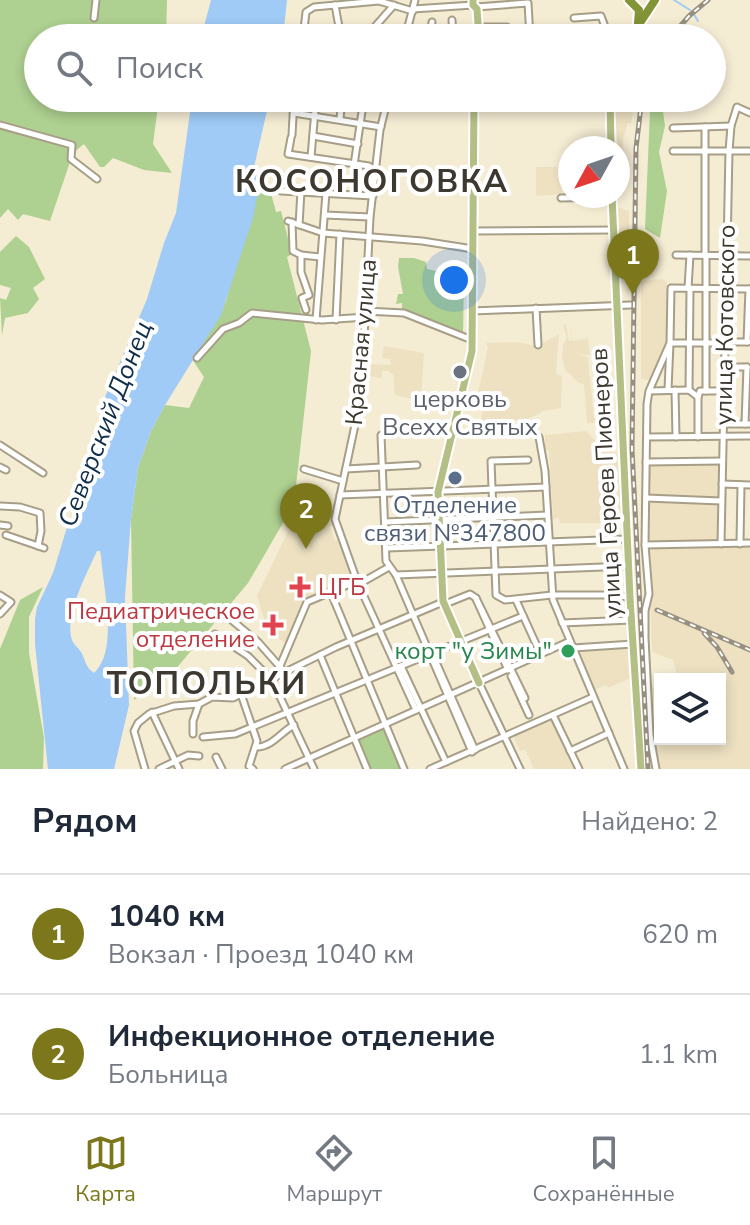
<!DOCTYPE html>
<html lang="ru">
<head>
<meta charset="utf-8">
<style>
  :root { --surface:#fff; --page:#f6f6f7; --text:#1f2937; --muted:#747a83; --line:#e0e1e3; --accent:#7d771b }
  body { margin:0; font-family:"Nunito Sans",sans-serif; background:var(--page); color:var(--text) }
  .controls { position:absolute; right:24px; bottom:24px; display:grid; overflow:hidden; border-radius:0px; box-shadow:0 4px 12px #0003 }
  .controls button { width:72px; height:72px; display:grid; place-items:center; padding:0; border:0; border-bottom:2px solid var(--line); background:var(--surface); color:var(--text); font:40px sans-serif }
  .compass { position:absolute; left:558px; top:136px; width:72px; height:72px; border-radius:50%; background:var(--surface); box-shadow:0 4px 12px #0003; rotate:230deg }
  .you { position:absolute; left:454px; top:280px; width:28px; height:28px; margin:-20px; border:6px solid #fff; border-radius:50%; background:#1a73e8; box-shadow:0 0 0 12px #1a73e833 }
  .badge { display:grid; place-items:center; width:52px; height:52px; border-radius:50%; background:var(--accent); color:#fff; font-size:26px; font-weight:700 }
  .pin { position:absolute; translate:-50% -66px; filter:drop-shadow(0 2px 4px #0008) }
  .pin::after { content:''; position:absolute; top:42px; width:28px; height:24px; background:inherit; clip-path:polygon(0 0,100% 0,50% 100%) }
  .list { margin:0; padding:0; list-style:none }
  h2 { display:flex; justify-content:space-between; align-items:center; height:104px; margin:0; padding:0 32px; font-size:34px }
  h2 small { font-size:26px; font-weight:400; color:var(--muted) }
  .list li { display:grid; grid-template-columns:52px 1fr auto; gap:24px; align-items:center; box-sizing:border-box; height:120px; padding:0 32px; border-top:2px solid var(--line) }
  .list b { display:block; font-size:30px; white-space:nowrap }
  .list p { margin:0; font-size:26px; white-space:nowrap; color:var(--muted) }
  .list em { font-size:26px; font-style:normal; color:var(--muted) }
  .icon { flex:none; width:44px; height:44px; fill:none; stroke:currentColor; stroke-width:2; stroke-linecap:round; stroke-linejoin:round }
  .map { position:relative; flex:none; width:750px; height:769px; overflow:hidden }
  .search { position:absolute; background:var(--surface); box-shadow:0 4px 12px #0003; left:24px; right:24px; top:24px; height:88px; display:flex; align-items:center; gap:20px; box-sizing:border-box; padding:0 28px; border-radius:44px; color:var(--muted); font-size:30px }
  .sheet { height:344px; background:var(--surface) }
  nav { display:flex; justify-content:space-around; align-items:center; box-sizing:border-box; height:112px; border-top:2px solid var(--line); background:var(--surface); font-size:22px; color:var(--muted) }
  nav a { display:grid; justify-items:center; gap:4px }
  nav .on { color:var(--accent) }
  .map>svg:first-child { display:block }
  .built { fill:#ede1c2 }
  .green { fill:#aed090 }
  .water { fill:#9fcbf6; fill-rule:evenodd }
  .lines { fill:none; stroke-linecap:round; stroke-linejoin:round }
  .stream { stroke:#9fcbf6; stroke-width:2 }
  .minor-casing { stroke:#a79e87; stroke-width:9 }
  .major-casing { stroke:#fff; stroke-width:11 }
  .highway-casing { stroke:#fff; stroke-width:12 }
  .minor { stroke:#fff; stroke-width:5 }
  .major { stroke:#b4bf86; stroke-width:7 }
  .highway { stroke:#829435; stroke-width:8 }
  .rail-casing { stroke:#979080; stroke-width:5 }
  .rail { stroke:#fff; stroke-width:2; stroke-dasharray:6; stroke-linecap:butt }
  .worship-dot { fill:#6b7280; stroke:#fff; stroke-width:3 }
  .service-dot { fill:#5c6f8a; stroke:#fff; stroke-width:3 }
  .health-dot { fill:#e0444e; stroke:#fff; stroke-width:3 }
  .leisure-dot { fill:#2e9e5b; stroke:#fff; stroke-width:3 }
  .labels { text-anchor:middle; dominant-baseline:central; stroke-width:8; stroke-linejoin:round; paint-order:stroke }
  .street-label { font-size:24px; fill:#3d3930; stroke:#fff }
  .worship-label { font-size:24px; fill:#5b616d; stroke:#fff }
  .service-label { font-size:24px; fill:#4e5e75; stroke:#fff }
  .health-label { font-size:24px; fill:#be3a42; stroke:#fff; text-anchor:start }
  .leisure-label { font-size:24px; fill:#27864d; stroke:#fff; text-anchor:end }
  .water-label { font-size:26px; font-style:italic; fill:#0f2e4a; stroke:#fff }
  .district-label { font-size:32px; font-weight:bold; letter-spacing:2px; fill:#3d3930; stroke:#fff }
</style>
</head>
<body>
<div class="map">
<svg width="750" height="769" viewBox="0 0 750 769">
  <rect width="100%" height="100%" fill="#f5ecd4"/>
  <g class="built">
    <polygon points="613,98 635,98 631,123 628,123 623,138 624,194 618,194 618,148"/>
    <polygon points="536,167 567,167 567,184 562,184 562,194 536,196"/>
    <polygon points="617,207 629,211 629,268 626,274 621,274 618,263"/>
    <polygon points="663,279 667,283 667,345 651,380 641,379 641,281"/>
    <polygon points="566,324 569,341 572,340 570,324 573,341 588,338 590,355 577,354 588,357 594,419 601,418 601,423 587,423 584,385 578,382 565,370 562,358 563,345 567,338 563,325"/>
    <polygon points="559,334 556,373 562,377 561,408 544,411 526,420 481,422 484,401 477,398 488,347 486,343 516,342 538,346"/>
    <polygon points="384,346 424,353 421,401 395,395 393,374 388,371 382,371 382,378 366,376 368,364 391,365 390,359 382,358"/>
    <polygon points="586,431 595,441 596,448 617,453 622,523 560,523 559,518 553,519 549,450 545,450 545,435"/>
    <polygon points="647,463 719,464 720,543 750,544 750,769 652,769 648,742 654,741 651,687 660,684 660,739 720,739 720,679 676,679 678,678 673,660 652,652"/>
    <polygon points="329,519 333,525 330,527 335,541 340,539 354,581 307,601 289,646 268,631 257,596 293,521"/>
    <polygon points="629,647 628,665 631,678 608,688 606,685 594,690 577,652"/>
    <polygon points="553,715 578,769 534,769 525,749 520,751 512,734"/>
  </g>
  <g class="green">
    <polygon points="0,0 167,0 166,38 38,38 38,98 159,98 153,144 172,173 144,170 113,158 104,167 100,167 84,144 73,153 50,221 23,214 18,220 8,209 0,218"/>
    <polygon points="662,104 665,126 659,152 667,191 660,238 645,229 650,111 652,106"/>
    <polygon points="254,167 268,182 276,212 281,211 292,254 287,257 311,351 294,504 248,583 169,677 134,700 131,519 138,468 151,431 165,405 189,408 204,377 192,359 219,318 227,298 254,174"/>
    <polygon points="16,236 29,247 45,279 33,288 39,299 28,313 5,318 2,335 0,298 6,300 11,288 0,285 0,252"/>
    <polygon points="399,258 414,258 426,262 427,269 464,277 463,336 402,310 402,303 396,304 398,294 403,294 398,267"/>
    <polygon points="43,587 29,617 29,653 44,738 43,769 0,769 0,649 20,600"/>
    <polygon points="383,728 401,769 369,769 356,738"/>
  </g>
  <g class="water">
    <polygon points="211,0 287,0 283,38 201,38"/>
    <path d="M192,98h78l-16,69 5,20 -6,31 -32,97 -56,90 -14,26 -13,37 -7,51 -6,78 4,108 -15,64h-66l-13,-125v-25l2,-12 16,-34 15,-49 12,-11 2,-7 -3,-10 9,-20 17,-79 42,-98 17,-56 12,-30zM97,551h3l1,5c2,32 18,94 -7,117 -9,-6 -8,-12 -13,-21 -4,-6 -9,-8 -10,-16 -5,-24 16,-63 26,-85z"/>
  </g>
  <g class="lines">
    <g class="stream">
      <polyline points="674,0 690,10"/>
      <polyline points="693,13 698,21"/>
    </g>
    <defs>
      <g id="minor">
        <polyline points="335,5 341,38"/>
        <polyline points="476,7 528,3 530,38"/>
        <polyline points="413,9 473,5"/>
        <polyline points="94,18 96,0"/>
        <polyline points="574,18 601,16 608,35 624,38"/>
        <polyline points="452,20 453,38"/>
        <polyline points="478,27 507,27 507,38"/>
        <polyline points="303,38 306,12 314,7 379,1 413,11"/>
        <polyline points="365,38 394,5"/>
        <polyline points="405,38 415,0"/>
        <polyline points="430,38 432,22"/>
        <polyline points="388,98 380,130 370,217 361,397 335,519 357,581 416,710"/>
        <polyline points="294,113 381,127"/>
        <polyline points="340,119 342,98"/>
        <polyline points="0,125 72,145 71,159 97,179"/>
        <polyline points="705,127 705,255"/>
        <polyline points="673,128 731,126"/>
        <polyline points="292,135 294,98"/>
        <polyline points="313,136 358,144"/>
        <polyline points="291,138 288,154 369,166 375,172"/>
        <polyline points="673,151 750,151"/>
        <polyline points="311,157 316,98"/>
        <polyline points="354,165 364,98"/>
        <polyline points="281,191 373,196"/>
        <polyline points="561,198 612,197"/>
        <polyline points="325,215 370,217"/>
        <polyline points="288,221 323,233 422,241 473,249"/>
        <polyline points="292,222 293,251 301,255 301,272 309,295 302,298 306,310"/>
        <polyline points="299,225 301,191"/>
        <polyline points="473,231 613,230"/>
        <polyline points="301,255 320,257"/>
        <polyline points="676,255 750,256"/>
        <polyline points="688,288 690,255"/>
        <polyline points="536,308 538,345"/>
        <polyline points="366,311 404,313 472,340"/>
        <polyline points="472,311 631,305"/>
        <polyline points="316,320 326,193"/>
        <polyline points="336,320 340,234"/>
        <polyline points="725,342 748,342"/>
        <polyline points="747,342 749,289"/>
        <polyline points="197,358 223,329 239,323 252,313 322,320 366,317"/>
        <polyline points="724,367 747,367"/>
        <polyline points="668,390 670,343 725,343"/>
        <polyline points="675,390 676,437"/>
        <polyline points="689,390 690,288"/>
        <polyline points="650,391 689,390 698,397 700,391 724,391"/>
        <polyline points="706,391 706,255"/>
        <polyline points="698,397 698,437"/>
        <polyline points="723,424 750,424"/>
        <polyline points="745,424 747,367"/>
        <polyline points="381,435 386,561 396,575 472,752"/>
        <polyline points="539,437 545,471 553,600 624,769"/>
        <polyline points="647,437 750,436"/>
        <polyline points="0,445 43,473"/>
        <polyline points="528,460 491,461 496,595 505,600 552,595 619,595 630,598"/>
        <polyline points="646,462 722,461"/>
        <polyline points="0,467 6,470"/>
        <polyline points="304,469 343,481"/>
        <polyline points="346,469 417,465"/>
        <polyline points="722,484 750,485"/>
        <polyline points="340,495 546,487"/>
        <polyline points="646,498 721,501"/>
        <polyline points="0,506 20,507 40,513 41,531 38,546"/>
        <polyline points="385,522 547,515"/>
        <polyline points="0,525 8,526"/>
        <polyline points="6,535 44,548"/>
        <polyline points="721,544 729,151 731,126 737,107 750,113"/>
        <polyline points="740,544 741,485"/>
        <polyline points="645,545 750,543"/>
        <polyline points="387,548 628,539"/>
        <polyline points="396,575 628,566"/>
        <polyline points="359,584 389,567"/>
        <polyline points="331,593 404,769"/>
        <polyline points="0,595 11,602 0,614"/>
        <polyline points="476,598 525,698 522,699"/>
        <polyline points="476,599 508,670"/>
        <polyline points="516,600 541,655"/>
        <polyline points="445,604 470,594 476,598"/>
        <polyline points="228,617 258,642 281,668"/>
        <polyline points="562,623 632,620"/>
        <polyline points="215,634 248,656 272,680 314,769"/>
        <polyline points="573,648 633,644"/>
        <polyline points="432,653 475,750"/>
        <polyline points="320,655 367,769"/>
        <polyline points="280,666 307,602 357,581"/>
        <polyline points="401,666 446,762"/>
        <polyline points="511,676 529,715"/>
        <polyline points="479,683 520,769"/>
        <polyline points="241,694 257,741 249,766 253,769"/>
        <polyline points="152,712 179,769"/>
        <polyline points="553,715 579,769"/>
        <polyline points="193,734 193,721 199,704"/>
        <polyline points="203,737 235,734 523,616"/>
        <path d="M257,747c15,0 24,-15 37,-22"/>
        <polyline points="570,751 609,733"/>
        <polyline points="216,757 222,769"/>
        <polyline points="145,769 134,731 138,723 149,714 174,706 199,704 212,697 233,698 336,647 443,602"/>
        <polyline points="159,769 188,755 199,756"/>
        <polyline points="285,769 570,641"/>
        <polyline points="430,769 593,697"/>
        <polyline points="656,769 650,735 645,638 645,611 649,594 645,545 647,404 649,391 670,343 671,288 750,289"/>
      </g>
      <g id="major">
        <polyline points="473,0 473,5 477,9 479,38"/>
        <polyline points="474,98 472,351 438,492 443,601 479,683"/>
        <polyline points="610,98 611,148"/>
        <polyline points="612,196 630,598 641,769"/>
      </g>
      <g id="highway">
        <polyline points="629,0 639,10 638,23"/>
        <polyline points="630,38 655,0"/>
      </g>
    </defs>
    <use href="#minor" class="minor-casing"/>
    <use href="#major" class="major-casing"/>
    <use href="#highway" class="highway-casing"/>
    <use href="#minor" class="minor"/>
    <use href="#major" class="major"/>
    <use href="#highway" class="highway"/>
    <defs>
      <g id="rail">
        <polyline points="670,38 689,16 708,0"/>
        <polyline points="642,98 636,148 632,449 648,769"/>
        <polyline points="657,610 750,650"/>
        <polyline points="704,633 717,647 732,672"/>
      </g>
    </defs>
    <use href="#rail" class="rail-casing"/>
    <use href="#rail" class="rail"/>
  </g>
  <circle class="worship-dot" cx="460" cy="372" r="8"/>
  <circle class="service-dot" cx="455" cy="478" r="8"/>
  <g class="health-dot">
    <path d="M296 575h8v8h8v8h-8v8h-8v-8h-8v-8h8z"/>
    <path d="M269 613h8v8h8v8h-8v8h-8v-8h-8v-8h8z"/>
  </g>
  <circle class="leisure-dot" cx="568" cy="651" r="8"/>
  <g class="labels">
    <g class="street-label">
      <text transform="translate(725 325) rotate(-89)">улица Котовского</text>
      <text transform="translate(361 342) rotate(-85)">Красная улица</text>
      <text transform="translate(606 483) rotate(-93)">улица Героев Пионеров</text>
    </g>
    <g class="worship-label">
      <text x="460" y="399">церковь<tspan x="460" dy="28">Всехх Святых</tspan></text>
    </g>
    <g class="service-label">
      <text x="455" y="505">Отделение<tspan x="455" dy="28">связи №347800</tspan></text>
    </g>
    <g class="health-label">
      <text x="318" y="587">ЦГБ</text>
      <text x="255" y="611" text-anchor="end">Педиатрическое<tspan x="255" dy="28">отделение</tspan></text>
    </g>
    <g class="leisure-label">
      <text x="552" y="651">корт "у Зимы"</text>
    </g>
    <g class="water-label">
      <text transform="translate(105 424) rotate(-69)">Северский Донец</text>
    </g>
    <g class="district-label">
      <text x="372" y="181">КОСОНОГОВКА</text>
      <text x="207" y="683">ТОПОЛЬКИ</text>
    </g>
  </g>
</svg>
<div class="controls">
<button><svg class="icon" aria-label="layers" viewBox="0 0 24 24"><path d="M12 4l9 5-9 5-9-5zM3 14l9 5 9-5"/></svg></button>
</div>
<svg class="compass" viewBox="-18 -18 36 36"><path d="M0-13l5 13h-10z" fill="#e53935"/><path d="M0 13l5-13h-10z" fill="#747a83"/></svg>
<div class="you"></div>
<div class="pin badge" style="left:633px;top:295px">1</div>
<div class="pin badge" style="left:306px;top:549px">2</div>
<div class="search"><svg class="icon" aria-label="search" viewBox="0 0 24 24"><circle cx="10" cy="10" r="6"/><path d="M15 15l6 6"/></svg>Поиск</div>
</div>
<section class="sheet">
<h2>Рядом<small>Найдено: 2</small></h2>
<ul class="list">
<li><span class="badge">1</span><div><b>1040 км</b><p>Вокзал · Проезд 1040 км</p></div><em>620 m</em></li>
<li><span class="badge">2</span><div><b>Инфекционное отделение</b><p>Больница</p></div><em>1.1 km</em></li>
</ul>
</section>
<nav>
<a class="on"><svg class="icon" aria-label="map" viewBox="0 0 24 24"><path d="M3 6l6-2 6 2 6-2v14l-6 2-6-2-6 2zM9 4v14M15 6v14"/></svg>Карта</a>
<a><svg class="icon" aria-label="directions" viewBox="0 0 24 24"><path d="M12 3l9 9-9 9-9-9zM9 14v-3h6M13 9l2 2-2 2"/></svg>Маршрут</a>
<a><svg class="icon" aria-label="saved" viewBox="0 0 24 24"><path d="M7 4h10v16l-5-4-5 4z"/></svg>Сохранённые</a>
</nav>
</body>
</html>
